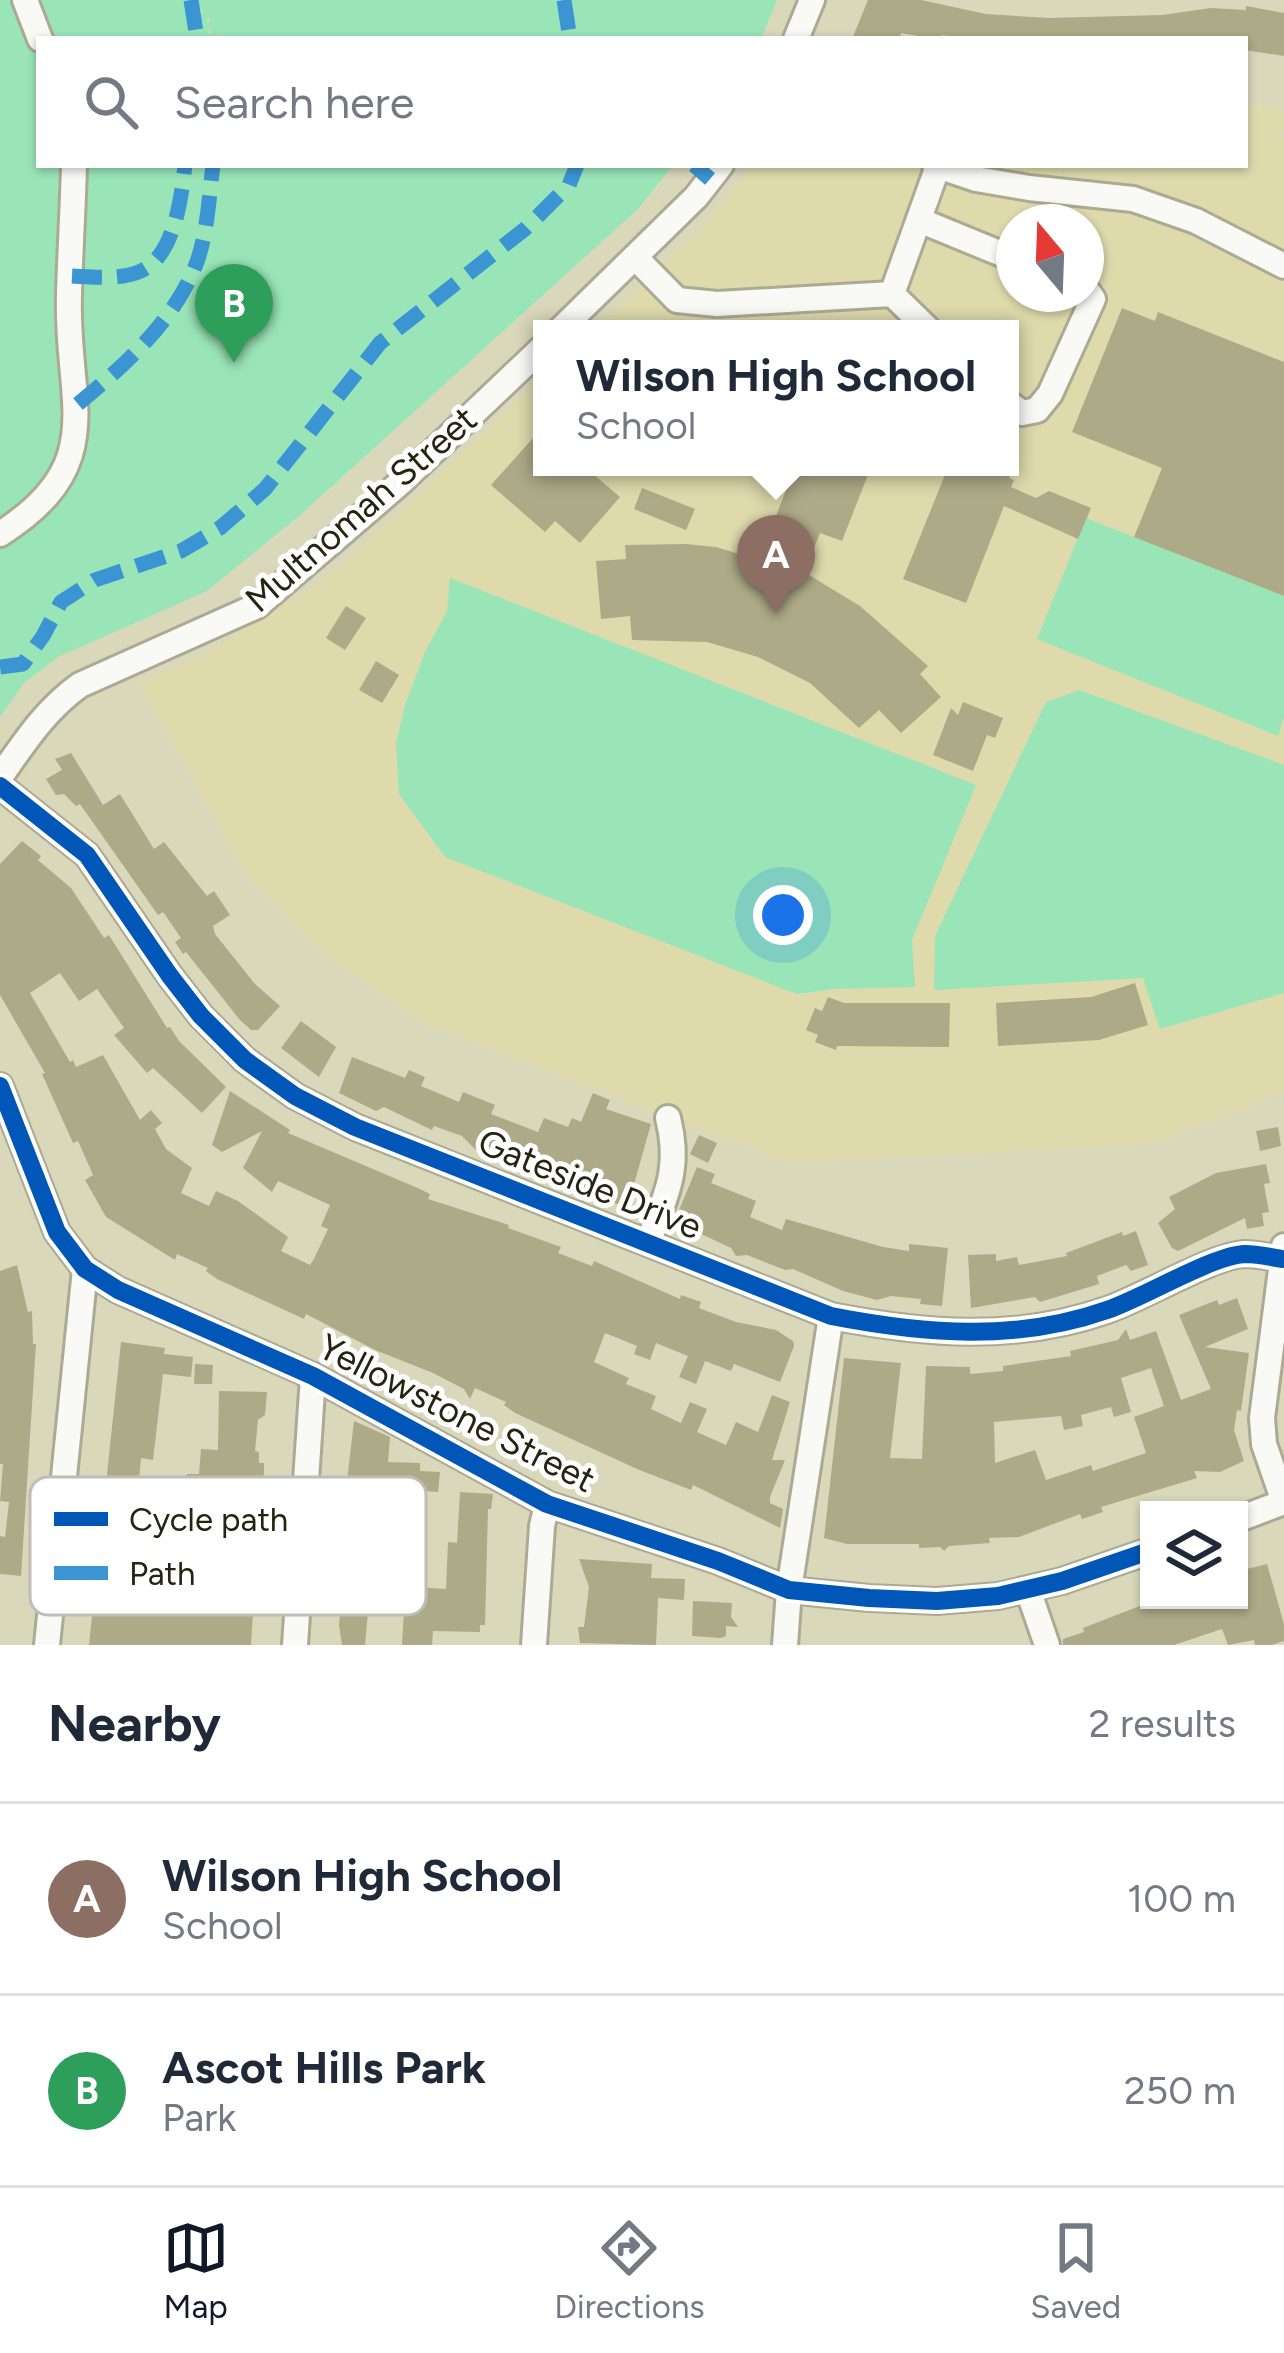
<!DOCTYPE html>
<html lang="en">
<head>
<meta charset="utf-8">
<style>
  :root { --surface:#fff; --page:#f6f6f7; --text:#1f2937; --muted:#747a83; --line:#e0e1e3; --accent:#111827 }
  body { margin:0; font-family:Figtree,sans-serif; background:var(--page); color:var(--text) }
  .controls { position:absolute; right:36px; bottom:36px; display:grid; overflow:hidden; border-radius:0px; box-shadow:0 3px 9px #0004 }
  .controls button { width:108px; height:108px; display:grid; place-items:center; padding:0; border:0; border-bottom:3px solid var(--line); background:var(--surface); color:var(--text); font:60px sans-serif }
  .compass { position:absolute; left:996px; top:204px; width:108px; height:108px; border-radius:50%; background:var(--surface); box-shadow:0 3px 9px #0004; rotate:341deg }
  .you { position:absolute; left:783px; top:915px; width:42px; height:42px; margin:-30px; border:9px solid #fff; border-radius:50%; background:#1a73e8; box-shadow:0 0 0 18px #1a73e833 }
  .badge { display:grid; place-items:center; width:78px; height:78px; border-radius:50%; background:var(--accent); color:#fff; font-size:39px; font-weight:700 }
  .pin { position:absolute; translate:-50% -99px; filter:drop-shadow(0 3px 6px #0008) }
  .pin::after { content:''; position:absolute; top:63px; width:42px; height:36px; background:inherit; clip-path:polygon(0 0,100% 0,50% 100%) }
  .popup { position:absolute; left:533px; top:320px; width:486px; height:156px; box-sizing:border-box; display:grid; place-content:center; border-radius:0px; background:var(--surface); filter:drop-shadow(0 3px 9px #0005); font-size:39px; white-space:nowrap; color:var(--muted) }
  .popup b { font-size:45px; color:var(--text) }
  .popup::after { content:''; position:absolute; left:50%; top:100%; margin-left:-24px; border:24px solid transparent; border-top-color:var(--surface) }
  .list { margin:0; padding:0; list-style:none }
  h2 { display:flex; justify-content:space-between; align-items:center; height:156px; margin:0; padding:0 48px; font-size:51px }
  h2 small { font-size:39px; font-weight:400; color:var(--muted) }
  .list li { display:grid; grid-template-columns:78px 1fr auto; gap:36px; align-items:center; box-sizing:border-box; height:192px; padding:0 48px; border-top:3px solid var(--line) }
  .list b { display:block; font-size:45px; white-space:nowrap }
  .list p { margin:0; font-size:39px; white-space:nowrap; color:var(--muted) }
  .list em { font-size:39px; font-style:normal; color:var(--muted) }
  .icon { flex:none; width:66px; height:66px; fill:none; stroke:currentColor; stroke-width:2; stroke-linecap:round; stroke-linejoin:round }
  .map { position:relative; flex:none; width:1284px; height:1645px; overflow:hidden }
  .search { position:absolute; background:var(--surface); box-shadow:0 3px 9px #0004; left:36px; right:36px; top:36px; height:132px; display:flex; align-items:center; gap:30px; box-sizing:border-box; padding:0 42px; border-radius:0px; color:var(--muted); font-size:45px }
  .sheet { height:540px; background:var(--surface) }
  nav { display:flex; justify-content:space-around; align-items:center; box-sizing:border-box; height:168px; border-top:3px solid var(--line); background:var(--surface); font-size:33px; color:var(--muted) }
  nav a { display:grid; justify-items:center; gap:6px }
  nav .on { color:var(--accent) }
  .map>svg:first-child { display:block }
  .built { fill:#dedaac; fill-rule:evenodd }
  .green { fill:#9ae5b8 }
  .building { fill:#adaa87; fill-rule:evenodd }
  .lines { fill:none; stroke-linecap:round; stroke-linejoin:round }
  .minor-casing { stroke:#acaa93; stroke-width:30 }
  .path { stroke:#d7d6cd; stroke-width:3; stroke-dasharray:3 9; stroke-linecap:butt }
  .minor { stroke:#f9f9f5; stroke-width:24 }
  .quiet { stroke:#3b95d3; stroke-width:15; stroke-dasharray:30 15; stroke-linecap:butt }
  .cycleway-casing { stroke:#fff; stroke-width:26 }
  .cycleway { stroke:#0057b8; stroke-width:18 }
  .labels { text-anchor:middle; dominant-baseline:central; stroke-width:10; stroke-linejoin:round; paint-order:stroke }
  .street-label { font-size:36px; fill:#262410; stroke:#fff }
  .key { fill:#fff; stroke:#bebdb7; stroke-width:3 }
  .key-label { font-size:33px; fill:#262410 }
</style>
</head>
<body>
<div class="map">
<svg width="1284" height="1645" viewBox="0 0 1284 1645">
  <rect width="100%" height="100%" fill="#dad8bb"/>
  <path class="built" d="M1266,106l18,6v981l-132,51 -363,19 -364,-139 -104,-73 -73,-74 -109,-194 64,-27 132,-84 207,-194v89h468v-138h-415l112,-105 46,-59h492v-58zM1014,222h72v72h-72z"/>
  <g class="green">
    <polygon points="0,0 777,0 761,39 39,39 39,165 673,165 638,209 299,516 207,591 58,657 24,683 0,717"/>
    <polygon points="1086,518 1284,596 1284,717 1278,736 1037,639"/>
    <polygon points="450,578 976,785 912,940 915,987 833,989 797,994 445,857 399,794 396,744 405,705 425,652 447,611"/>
    <polygon points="1079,690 1284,765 1284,993 1160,1029 1143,978 934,990 935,936 1046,702"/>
  </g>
  <g class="building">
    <polygon points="868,0 921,0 986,14 1049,18 1162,15 1211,8 1246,10 1246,6 1284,13 1284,56 1245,50 1245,39 966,39 942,35 941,39 935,39 901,33 900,39 852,39"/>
    <polygon points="1122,308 1155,321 1158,312 1284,362 1284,596 1134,537 1162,468 1072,432"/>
    <polygon points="542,428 542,467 585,467 620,497 580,543 555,521 545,532 491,485"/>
    <polygon points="795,467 871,467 842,541 820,533 804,572 860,606 928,666 920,674 941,697 901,733 879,710 859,728 810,683 758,657 707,642 632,640 630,616 601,619 596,561 626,559 625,545 685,544 716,547 781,567 797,524 776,516"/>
    <polygon points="948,467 1015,467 1009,478 1014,480 1011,487 1036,498 1049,491 1091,508 1078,539 1004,506 966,603 903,579"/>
    <polygon points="642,488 695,509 686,530 634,509"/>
    <polygon points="346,606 366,618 345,650 326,638"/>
    <polygon points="376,661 399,675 382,703 359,690"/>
    <polygon points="963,702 1003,718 995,738 987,735 973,771 933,755 951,708 958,715"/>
    <polygon points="71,753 103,805 120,794 154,849 164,842 207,896 214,891 230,915 213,926 215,934 255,984 280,1006 258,1030 251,1030 240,1020 186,952 183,954 175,942 181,938 163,912 158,915 80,804 76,806 64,794 56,795 46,779 62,770 55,759"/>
    <polygon points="22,841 41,856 38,860 71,888 104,938 109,935 167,1028 170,1027 179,1041 226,1087 202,1113 153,1068 147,1073 114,1035 124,1028 97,989 79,1001 60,973 30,993 70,1062 73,1060 76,1067 103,1055 140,1120 151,1110 162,1123 155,1129 166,1149 192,1168 181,1193 209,1206 216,1191 238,1201 288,1237 281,1251 310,1265 314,1259 328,1229 321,1226 330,1205 278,1181 272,1192 243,1168 262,1131 222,1152 212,1145 230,1091 290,1130 288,1133 420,1189 430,1194 428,1199 509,1225 508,1228 561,1247 558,1253 592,1266 594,1261 680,1299 681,1295 701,1302 699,1308 736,1322 776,1330 793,1341 794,1346 780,1382 734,1364 731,1371 705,1361 696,1384 679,1377 688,1356 656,1343 650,1360 634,1354 637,1346 605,1333 594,1362 629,1378 626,1384 656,1396 651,1409 681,1423 690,1402 707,1409 697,1432 726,1445 736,1422 758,1432 772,1395 790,1402 772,1460 785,1460 770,1497 770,1503 783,1509 780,1528 693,1485 691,1490 637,1469 515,1413 504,1405 506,1402 475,1388 470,1399 464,1389 433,1373 375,1350 306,1314 304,1319 217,1279 206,1271 208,1268 177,1254 175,1260 106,1217 85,1180 93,1175 78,1141 73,1143 42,1074 45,1073 0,995 0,864"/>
    <polygon points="1135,983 1148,1025 1099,1040 998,1046 996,1003 1091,997"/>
    <polygon points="828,997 844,1003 950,1003 949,1047 837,1046 836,1050 815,1042 818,1035 806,1030 815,1008 822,1011"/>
    <polygon points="301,1021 336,1047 319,1077 281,1048"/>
    <polygon points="352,1057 405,1078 409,1070 425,1077 421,1086 459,1102 463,1092 495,1105 491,1114 538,1132 544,1118 568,1127 572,1118 581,1122 593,1093 610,1100 606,1109 651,1124 629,1202 627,1206 613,1203 564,1182 559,1183 549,1172 483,1148 476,1150 462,1136 434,1126 432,1130 384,1107 376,1111 339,1093"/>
    <polygon points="1278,1127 1281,1146 1260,1151 1256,1131"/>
    <polygon points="699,1135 717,1143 708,1163 690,1154"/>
    <polygon points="1266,1164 1270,1183 1264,1184 1269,1212 1262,1213 1264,1226 1247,1229 1245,1218 1178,1251 1172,1248 1158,1223 1175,1209 1169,1197 1216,1173"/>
    <polygon points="697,1167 715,1174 711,1183 756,1201 750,1217 782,1230 786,1219 883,1247 909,1251 909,1244 948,1248 942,1306 920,1304 921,1299 891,1296 877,1300 843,1291 793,1269 785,1270 747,1255 736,1256 731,1248 697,1232 692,1243 686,1230 674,1222"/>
    <polygon points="1136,1231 1148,1265 1131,1271 1126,1265 1097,1276 1099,1284 1040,1302 1035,1297 971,1308 968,1255 996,1254 996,1261 1017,1257 1019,1265 1067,1256 1066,1253 1122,1232 1123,1236"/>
    <polygon points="17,1265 28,1312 32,1311 33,1344 36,1344 21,1576 0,1574 0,1536 5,1537 9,1502 0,1501 3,1464 0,1464 0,1271"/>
    <path d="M1237,1298l11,31 -43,18 44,6 -8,58 -4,-1 -3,20 10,31 -24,11 -26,-1 3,7 -96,29 2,5 -21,7 -2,-5 -61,23 -30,1 1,5 -41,3 -5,5 -4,-4 -21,1v-4h-72l-23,-6 20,-180 57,5 -11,95 32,1 4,-93 44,1v7l33,-3v-5l68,-10 -1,-5 48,-11 8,-11 4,11 26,-9 25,69 30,-11 -32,-74 38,-15 2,5zM1151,1368l13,38 -30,11 12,36 -53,18 -2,-6 -45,15 -11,-30 -40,13 -1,-41 67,-6 3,14 19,-4 -2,-11 30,-8 3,10 17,-5 -10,-34z"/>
    <polygon points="121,1342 165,1348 164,1354 193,1357 191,1377 163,1374 153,1460 141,1458 138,1493 152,1494 148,1537 134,1535 128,1594 176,1598 179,1568 185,1568 192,1537 181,1536 187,1474 199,1474 201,1449 218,1450 219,1391 267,1392 265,1415 258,1420 255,1451 259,1452 259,1463 264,1463 263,1522 250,1601 266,1601 253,1613 251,1645 89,1645"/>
    <polygon points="195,1364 213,1365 212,1384 194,1384"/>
    <polygon points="354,1421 390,1437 388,1462 420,1463 420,1471 440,1472 438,1492 404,1490 402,1513 388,1512 386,1535 379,1534 376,1580 371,1580 365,1645 342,1645 339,1625 348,1529 345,1524 346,1490"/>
    <polygon points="460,1492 493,1494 491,1509 488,1509 485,1625 480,1625 480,1632 433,1631 432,1645 402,1645 404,1610 414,1610 415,1587 446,1589 448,1542 457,1543"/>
    <polygon points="579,1559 652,1564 651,1578 685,1579 684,1600 658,1598 656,1645 580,1643 578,1627 584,1627 589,1587"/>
    <polygon points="1267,1564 1284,1624 1284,1641 1272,1645 1255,1645 1254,1640 1228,1645 1222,1629 1174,1645 1063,1645 1063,1639 1084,1632 1083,1628 1155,1600 1244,1600 1239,1571"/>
    <polygon points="693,1601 732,1603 731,1617 738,1627 726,1626 726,1636 721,1638 692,1636"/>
  </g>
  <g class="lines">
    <defs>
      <g id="minor">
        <polyline points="25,0 40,39"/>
        <polyline points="796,39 812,0"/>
        <polyline points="935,165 976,179 1029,188 1133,199 1196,221 1284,266"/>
        <polyline points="919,220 1014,259"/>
        <polyline points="635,257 677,300 717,304 892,294 928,329"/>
        <polyline points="892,294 938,166"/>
        <polyline points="561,329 696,197 721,165"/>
        <polyline points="1010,404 1022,413 1037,410 1050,394 1093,299 1086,289"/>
        <path d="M0,534c112,-71 65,-134 69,-239 1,-43 4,-87 5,-130"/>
        <path d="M0,777c24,-34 45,-67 80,-92l177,-79 143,-123 142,-135"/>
        <path d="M0,786l87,69 83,121 31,40 44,44 50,36 60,31 476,189c93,18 185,26 276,-6 36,-12 106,-55 138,-56 12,0 26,3 37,5"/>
        <polyline points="0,1086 57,1232 85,1269 118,1290 313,1376 547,1504 718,1561 789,1590 869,1598 937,1601 998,1596 1062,1581 1149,1551"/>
        <path d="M648,1243c18,-48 33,-74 20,-125"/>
        <polyline points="1284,1246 1262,1418 1264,1444 1284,1502"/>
        <polyline points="1239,1519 1284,1502"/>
        <polyline points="1028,1590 1047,1645"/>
        <polyline points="47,1645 85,1269"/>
        <polyline points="295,1645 313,1376"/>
        <polyline points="534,1645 542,1526 547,1504"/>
        <polyline points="785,1645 789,1590 831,1316"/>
      </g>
    </defs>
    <use href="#minor" class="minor-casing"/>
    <g class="path">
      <polyline points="191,2 208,17 211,39"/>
      <polyline points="1245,130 1284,135"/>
    </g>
    <use href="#minor" class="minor"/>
    <g class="quiet">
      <polyline points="191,0 197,39"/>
      <polyline points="564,0 570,39"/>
      <polyline points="694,165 710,179"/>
      <path d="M72,276c21,1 49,4 69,-5 34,-16 40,-73 44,-106"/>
      <path d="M78,404c47,-39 99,-85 120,-145 10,-31 11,-63 15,-94"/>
      <polyline points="0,667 23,664 43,636 61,602 95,580 181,551 220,528 265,489 380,343 525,229 569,185 577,165"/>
    </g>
    <defs>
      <g id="cycleway">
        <path d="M0,786l87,69 83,121 31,40 44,44 50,36 60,31 476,189c93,18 185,26 276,-6 36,-12 106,-55 138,-56 12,0 26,3 37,5"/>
        <polyline points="0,1086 57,1232 85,1269 118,1290 313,1376 547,1504 718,1561 789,1590 869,1598 937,1601 998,1596 1062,1581 1149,1551"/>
      </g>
    </defs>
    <use href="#cycleway" class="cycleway-casing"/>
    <use href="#cycleway" class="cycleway"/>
  </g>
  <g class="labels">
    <g class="street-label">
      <text transform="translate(361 509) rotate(-41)">Multnomah Street</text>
      <text transform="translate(590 1184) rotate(22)">Gateside Drive</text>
      <text transform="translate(457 1413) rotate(27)">Yellowstone Street</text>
    </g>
  </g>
  <rect x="30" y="1477" width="396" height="138" rx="18" class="key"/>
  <rect x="54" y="1512" width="54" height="14" fill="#0057b8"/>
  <rect x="54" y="1566" width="54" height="14" fill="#3b95d3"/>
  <g class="key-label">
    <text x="129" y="1531">Cycle path</text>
    <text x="129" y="1585">Path</text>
  </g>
</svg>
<div class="controls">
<button><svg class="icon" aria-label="layers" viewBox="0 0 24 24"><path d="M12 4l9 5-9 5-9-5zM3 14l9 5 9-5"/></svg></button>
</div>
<svg class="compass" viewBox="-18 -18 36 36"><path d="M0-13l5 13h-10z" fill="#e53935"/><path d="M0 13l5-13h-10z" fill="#747a83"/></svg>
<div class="you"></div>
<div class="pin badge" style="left:776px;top:614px;background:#8d6e63">A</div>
<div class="popup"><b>Wilson High School</b>School</div>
<div class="pin badge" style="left:234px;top:363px;background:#2e9e5b">B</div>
<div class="search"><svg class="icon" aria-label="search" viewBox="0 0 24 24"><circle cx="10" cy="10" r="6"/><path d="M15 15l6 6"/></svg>Search here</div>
</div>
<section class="sheet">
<h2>Nearby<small>2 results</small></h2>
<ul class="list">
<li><span class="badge" style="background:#8d6e63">A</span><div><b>Wilson High School</b><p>School</p></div><em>100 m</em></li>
<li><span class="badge" style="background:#2e9e5b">B</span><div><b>Ascot Hills Park</b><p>Park</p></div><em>250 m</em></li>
</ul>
</section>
<nav>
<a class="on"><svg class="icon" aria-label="map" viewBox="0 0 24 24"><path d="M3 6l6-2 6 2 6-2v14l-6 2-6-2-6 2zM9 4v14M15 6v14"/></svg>Map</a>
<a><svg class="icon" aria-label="directions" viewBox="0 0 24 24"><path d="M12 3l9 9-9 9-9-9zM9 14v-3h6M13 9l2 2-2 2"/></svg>Directions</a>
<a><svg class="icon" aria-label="saved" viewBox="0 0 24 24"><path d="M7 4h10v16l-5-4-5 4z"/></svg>Saved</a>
</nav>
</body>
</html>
